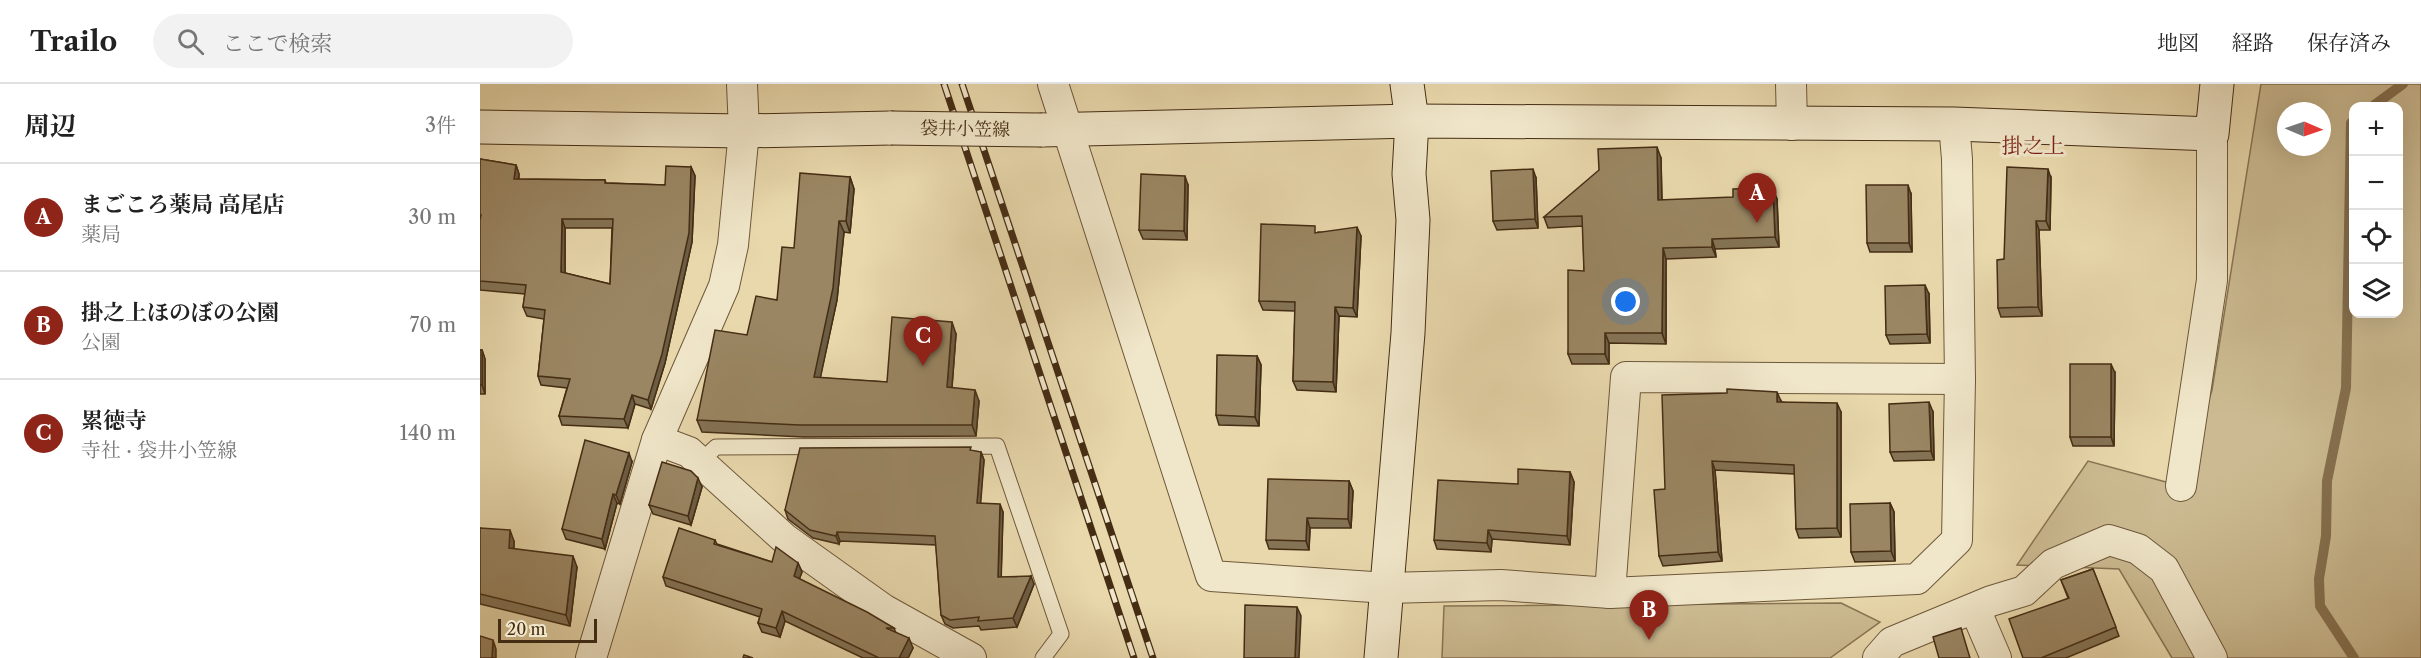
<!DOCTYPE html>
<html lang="ja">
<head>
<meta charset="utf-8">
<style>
  :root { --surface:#fff; --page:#f2f2f2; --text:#222; --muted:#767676; --line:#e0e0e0; --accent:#8f2418 }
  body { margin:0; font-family:"Libre Caslon Text","Noto Serif JP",serif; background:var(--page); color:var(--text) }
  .controls { position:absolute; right:18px; top:18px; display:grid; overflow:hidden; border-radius:12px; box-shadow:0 6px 24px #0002 }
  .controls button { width:54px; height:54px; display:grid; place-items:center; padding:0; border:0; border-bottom:2px solid var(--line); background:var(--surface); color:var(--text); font:30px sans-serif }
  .compass { position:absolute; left:1797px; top:18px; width:54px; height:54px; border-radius:50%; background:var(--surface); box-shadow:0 6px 24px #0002; rotate:92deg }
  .scale { position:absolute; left:18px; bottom:15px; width:99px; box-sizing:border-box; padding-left:6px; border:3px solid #452d14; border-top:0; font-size:16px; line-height:21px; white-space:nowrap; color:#452d14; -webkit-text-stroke:4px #f0e6c9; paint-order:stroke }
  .you { position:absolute; left:1146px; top:218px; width:21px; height:21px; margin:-15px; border:4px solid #fff; border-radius:50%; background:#1a73e8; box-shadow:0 0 0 9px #1a73e833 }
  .badge { display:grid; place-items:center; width:39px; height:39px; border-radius:50%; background:var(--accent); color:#fff; font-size:20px; font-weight:700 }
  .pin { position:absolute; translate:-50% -50px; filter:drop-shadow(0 2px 3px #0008) }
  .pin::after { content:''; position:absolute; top:32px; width:21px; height:18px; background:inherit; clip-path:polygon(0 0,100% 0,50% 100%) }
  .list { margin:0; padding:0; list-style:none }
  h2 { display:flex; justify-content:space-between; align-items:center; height:78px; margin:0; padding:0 24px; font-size:26px }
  h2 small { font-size:20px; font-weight:400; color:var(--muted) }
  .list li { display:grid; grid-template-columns:39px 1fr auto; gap:18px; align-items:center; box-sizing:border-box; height:108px; padding:0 24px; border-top:2px solid var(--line) }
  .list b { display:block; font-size:22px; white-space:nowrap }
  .list p { margin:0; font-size:20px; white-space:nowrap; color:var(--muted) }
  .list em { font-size:20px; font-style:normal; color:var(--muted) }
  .icon { flex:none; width:33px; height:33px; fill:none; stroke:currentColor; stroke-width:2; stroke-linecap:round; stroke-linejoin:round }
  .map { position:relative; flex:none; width:1941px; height:574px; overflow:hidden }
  header { display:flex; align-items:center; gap:36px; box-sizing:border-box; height:84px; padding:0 30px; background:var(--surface); border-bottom:2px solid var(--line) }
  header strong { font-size:28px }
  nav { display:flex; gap:33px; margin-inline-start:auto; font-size:21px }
  .search { width:420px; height:54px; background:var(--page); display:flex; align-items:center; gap:15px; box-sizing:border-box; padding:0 21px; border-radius:33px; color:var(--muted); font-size:22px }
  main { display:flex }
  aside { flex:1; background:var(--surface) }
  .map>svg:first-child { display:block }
  .green { fill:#ccbb92; stroke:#887453; stroke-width:1.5; fill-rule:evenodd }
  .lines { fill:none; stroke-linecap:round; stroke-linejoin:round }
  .stream { stroke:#867150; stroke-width:10 }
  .lane-casing { stroke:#6e583a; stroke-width:17 }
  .street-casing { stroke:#6e583a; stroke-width:32 }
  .secondary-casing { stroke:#452d14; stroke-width:35 }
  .lane { stroke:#f0e6c9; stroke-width:15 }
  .street { stroke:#f0e6c9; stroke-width:30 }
  .secondary { stroke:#f0e6c9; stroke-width:33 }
  .rail-casing { stroke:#452d14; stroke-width:7 }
  .rail { stroke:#f0e6c9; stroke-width:4.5; stroke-dasharray:14; stroke-linecap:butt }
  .secondary-bridge-casing { stroke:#452d14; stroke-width:35; stroke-linecap:butt }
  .secondary-bridge { stroke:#f0e6c9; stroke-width:33 }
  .wall { fill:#847355; stroke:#452d14; stroke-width:1.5; fill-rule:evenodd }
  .shaded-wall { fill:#6c5e45; stroke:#452d14; stroke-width:1.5 }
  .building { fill:#9a8663; stroke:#452d14; stroke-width:1.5; fill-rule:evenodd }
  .labels { text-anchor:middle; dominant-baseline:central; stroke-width:6; stroke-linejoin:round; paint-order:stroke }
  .street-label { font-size:18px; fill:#452d14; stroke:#f0e6c9 }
  .quarter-label { font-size:21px; fill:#7a1f14; stroke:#f0e6c9 }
</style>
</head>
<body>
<header>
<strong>Trailo</strong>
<div class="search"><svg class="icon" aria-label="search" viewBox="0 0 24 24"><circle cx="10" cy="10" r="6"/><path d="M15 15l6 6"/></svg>ここで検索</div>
<nav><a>地図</a><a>経路</a><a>保存済み</a></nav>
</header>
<main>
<aside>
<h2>周辺<small>3件</small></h2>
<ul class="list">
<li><span class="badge">A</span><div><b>まごころ薬局 高尾店</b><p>薬局</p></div><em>30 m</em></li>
<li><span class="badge">B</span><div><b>掛之上ほのぼの公園</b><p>公園</p></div><em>70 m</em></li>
<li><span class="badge">C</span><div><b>累徳寺</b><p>寺社 · 袋井小笠線</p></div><em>140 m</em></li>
</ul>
</aside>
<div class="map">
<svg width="1941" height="574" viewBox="0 0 1941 574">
  <rect width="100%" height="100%" fill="#e8d8ac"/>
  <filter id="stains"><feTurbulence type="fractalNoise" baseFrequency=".00333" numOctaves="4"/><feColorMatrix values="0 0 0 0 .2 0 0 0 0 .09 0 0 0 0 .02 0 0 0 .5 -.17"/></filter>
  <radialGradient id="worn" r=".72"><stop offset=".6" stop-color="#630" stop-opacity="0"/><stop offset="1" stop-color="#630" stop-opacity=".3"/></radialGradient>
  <g class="green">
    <path d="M1781,0h160v574h-249l-53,-89 -102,-4 71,-104 93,25 31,-96zM1874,22h44v208h-44zM1806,27h36v36h-36z"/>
    <polygon points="1361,519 1400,538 1350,574 962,574 964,522"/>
  </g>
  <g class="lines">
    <g class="stream">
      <polyline points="1893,22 1923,0"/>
      <polyline points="1874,37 1871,39 1866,304 1847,397 1846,452 1839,495 1840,522 1874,574"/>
    </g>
    <defs>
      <polyline id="lane" points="220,378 236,363 517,362 581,550 563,574"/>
      <g id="street">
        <polyline points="573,0 731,492 907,504 1021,501 1130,509 1437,495 1477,456 1480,295 1477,75 1474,40"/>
        <polyline points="1311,0 1312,41"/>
        <polyline points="177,356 209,368 305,455 403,525 491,574"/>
        <polyline points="1701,402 1732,196 1732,50"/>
        <polyline points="1130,509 1146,293 1480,295"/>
        <polyline points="1495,525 1516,574"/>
        <polyline points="111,574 177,356 244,202 253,161 264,47 262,0"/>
        <polyline points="1398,574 1412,558 1511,517 1544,507 1573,480 1629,456 1658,465 1684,485 1732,574"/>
      </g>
      <g id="secondary">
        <polyline points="0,43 264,47 411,44"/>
        <polyline points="562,46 932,37 927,0"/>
        <polyline points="901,574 928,249 933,136 929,90 932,37 1474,40 1732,50 1737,0"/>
      </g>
    </defs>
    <use href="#lane" class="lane-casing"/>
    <use href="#street" class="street-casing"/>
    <use href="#secondary" class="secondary-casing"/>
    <use href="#lane" class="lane"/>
    <use href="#street" class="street"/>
    <use href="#secondary" class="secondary"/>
    <defs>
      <g id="rail">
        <polyline points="464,0 654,574"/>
        <polyline points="482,0 673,574"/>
      </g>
    </defs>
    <use href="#rail" class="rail-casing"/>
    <use href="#rail" class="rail"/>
    <defs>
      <polyline id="secondary-bridge" points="411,44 562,46"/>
    </defs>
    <use href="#secondary-bridge" class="secondary-bridge-casing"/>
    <use href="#secondary-bridge" class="secondary-bridge"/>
  </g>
  <g class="wall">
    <polygon points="1181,74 1182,116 1297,115 1299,163 1235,165 1236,173 1186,175 1186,260 1129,259 1129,280 1092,280 1088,270 1104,187 1103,142 1068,144 1064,133"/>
    <path d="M0,75l36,6 3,9v5l86,1 1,3 59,2 26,-18 4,9 -3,66 -27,121 -14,46 -16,-5 -7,24 -66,-3 -3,-9 8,-28 -26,-3 -3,-9 6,-57 -17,-3 -4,-9 2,-13 -45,-4zM85,144h47l-2,56 -45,-11z"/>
    <polygon points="370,93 374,105 370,149 364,148 357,216 340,294 407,298 476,250 472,304 499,317 496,352 324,353 222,348 217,336 267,251 297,216 314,164"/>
    <polygon points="1056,94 1058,144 1017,146 1013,137"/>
    <polygon points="1571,94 1570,146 1559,146 1562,232 1521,233 1518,224 1524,175"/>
    <polygon points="708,101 707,156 663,155 659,146"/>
    <polygon points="1431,110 1432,168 1390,168 1387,159"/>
    <polygon points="838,148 881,152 877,233 859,232 856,308 817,306 813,297 815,227 783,226 779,217"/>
    <polygon points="1449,210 1450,259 1410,260 1406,251"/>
    <polygon points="0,266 2,266 5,275 5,310 0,310"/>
    <polygon points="777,272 781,281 779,342 739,341 736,331"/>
    <polygon points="1635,289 1634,362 1593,362 1590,353"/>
    <polygon points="1301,317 1301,318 1361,328 1361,453 1319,454 1316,445 1315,390 1235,386 1242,477 1183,482 1179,472 1185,405"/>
    <polygon points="1453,328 1454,376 1414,377 1410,368"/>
    <polygon points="492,367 501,368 504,376 500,419 523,428 521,493 554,500 537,543 501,546 499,542 473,544 465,540 461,531 456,461 360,457 359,460 333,454 308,435 305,426"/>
    <polygon points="152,378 140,420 137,419 125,465 86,455 82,445"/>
    <polygon points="1090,388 1094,398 1090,461 1012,455 1011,468 957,465 954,456 1038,400"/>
    <polygon points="869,397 873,407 871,444 830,444 829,466 789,465 786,456"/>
    <polygon points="222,403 211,441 173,430 169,421"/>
    <polygon points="1410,419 1414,428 1415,477 1375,478 1371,468"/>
    <polygon points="0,444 34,457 34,465 97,483 90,542 0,520"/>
    <polygon points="235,456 237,460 292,478 318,479 322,488 319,495 414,544 416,549 433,564 428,574 383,574 305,537 300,553 282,548 278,539 280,533 186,502 183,493"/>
    <polygon points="1613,485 1639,552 1586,574 1543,574 1588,514 1581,496"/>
  </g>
  <g class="shaded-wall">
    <polygon points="1177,63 1181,74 1182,126 1178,116"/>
    <polygon points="36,81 39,90 37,104 34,95"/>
    <polygon points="211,83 215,92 212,158 185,279 171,325 168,316"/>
    <polygon points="1053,85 1056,94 1058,144 1055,135"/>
    <polygon points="1568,85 1571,94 1570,146 1566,137"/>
    <polygon points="705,92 708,101 707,156 704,147"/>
    <polygon points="370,93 374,105 370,149 366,137"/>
    <polygon points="1428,101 1431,110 1432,168 1429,159"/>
    <polygon points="1293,104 1297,115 1299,163 1295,153"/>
    <polygon points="82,135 85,144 85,197 81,188"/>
    <polygon points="359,137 364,148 357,216 338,305 334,293"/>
    <polygon points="1556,137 1559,146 1562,232 1558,223"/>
    <polygon points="877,143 881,152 877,233 873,224"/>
    <polygon points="1232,155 1235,165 1236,173 1232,163"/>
    <polygon points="1183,164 1186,175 1186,260 1182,249"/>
    <polygon points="1445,201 1449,210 1450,259 1447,250"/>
    <polygon points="855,223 859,232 856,308 853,298"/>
    <polygon points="472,238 476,250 471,315 467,303"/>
    <polygon points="1125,249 1129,259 1129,280 1125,270"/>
    <polygon points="2,266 5,275 5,310 2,301"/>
    <polygon points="777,272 781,281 779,342 775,333"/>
    <polygon points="1631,280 1635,289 1634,362 1631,353"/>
    <polygon points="495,306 499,317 496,352 492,341"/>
    <polygon points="1297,308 1301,317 1300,328 1297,318"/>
    <polygon points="152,311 155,320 148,344 144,335"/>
    <polygon points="1449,318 1453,328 1454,376 1451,367"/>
    <polygon points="1357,319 1361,328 1361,453 1357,444"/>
    <polygon points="501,368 504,376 500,428 497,419"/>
    <polygon points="149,369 152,378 140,420 136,411"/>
    <polygon points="1232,377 1235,386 1242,477 1238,468"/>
    <polygon points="1090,388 1094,398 1090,461 1087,452"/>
    <polygon points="218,394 222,403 211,441 208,432"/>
    <polygon points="869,397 873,407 871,444 868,435"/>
    <polygon points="133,410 137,419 125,465 122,455"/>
    <polygon points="1410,419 1414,428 1415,477 1411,467"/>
    <polygon points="520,420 523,428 521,502 518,493"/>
    <polygon points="827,434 830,444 829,466 826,457"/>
    <polygon points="30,446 34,457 33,476 29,464"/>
    <polygon points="1008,446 1012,455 1011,468 1007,459"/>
    <polygon points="357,448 360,457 359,460 356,452"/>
    <polygon points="93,472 97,483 90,542 86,531"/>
    <polygon points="318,479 322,488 317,501 314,492"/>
    <polygon points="551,492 554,500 537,543 533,534"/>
    <polygon points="817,523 821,532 819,574 815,574"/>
    <polygon points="302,527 305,537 300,553 296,544"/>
    <polygon points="429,554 433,564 428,574 419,574"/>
    <polygon points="13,556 16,565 16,574 12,574"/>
  </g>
  <g class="building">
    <polygon points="1177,63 1178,116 1253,113 1253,105 1293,104 1295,153 1232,155 1232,163 1183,164 1182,249 1125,249 1125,270 1088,270 1088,186 1104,187 1102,132 1064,133 1119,86 1118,65"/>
    <path d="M0,75l36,6 -2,14 91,1v3l60,2 1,-19 25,1 -2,66 -27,121 -14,46 -16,-5 -8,24 -65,-3 11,-37 -32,-3 7,-66 -22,-3 3,-22 -46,-4v-61l1,-5h-1zM82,135h51l-3,65 -49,-12z"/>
    <polygon points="1527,83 1568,85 1566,137 1556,137 1558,223 1518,224 1517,176 1524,175"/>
    <polygon points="1053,85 1055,135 1013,137 1011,87"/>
    <polygon points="320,89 370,93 366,137 359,137 353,204 334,293 407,298 412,233 472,238 467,303 495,306 492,341 320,341 217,336 235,246 267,251 276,212 297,216 302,163 314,164"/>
    <polygon points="661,90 705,92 704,147 659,146"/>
    <polygon points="1386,101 1428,101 1429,159 1387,159"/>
    <polygon points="781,140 835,142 835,149 877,143 873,224 855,223 853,298 813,297 815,218 779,217"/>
    <polygon points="1445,201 1447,250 1406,251 1405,202"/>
    <rect x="0" y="266" width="2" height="35"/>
    <polygon points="737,271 777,272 775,333 736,331"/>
    <rect x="1590" y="280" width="41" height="73"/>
    <polygon points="1247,305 1297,308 1297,318 1357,319 1357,444 1316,445 1314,381 1232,377 1238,468 1179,472 1174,406 1185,405 1182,311 1247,309"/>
    <polygon points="1449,318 1451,367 1410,368 1409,320"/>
    <polygon points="105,356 149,369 136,411 133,410 122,455 82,445"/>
    <polygon points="491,363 490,366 501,368 497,419 520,420 518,493 551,492 533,534 498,537 499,533 470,536 461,531 455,452 357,448 356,452 330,446 305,426 320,364"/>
    <polygon points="182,378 211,387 218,394 208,432 169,421"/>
    <polygon points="1038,385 1090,388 1087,452 1008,446 1007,459 954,456 958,396 1038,400"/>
    <polygon points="788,395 869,397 868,435 827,434 826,457 786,456"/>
    <polygon points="1410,419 1411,467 1371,468 1370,420"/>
    <polygon points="0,444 30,446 29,464 93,472 86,531 0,510"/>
    <polygon points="199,444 235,456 234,460 292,478 296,463 318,479 314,492 387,528 414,544 406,544 429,554 419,574 399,574 302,527 296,544 278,539 282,525 183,493"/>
    <polygon points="1613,485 1636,543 1561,574 1543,574 1529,535 1589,514 1581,496"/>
    <polygon points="765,521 817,523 815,574 764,574"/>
    <polygon points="1481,544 1490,574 1459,574 1453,553"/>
    <polygon points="0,552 13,556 12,574 0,574"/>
    <polygon points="264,571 273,574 263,574"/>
  </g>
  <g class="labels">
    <g class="street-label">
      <text transform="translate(485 45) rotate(1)">袋井小笠線</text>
    </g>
    <g class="quarter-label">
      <text x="1553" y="61">掛之上</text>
    </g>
  </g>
  <rect width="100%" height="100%" filter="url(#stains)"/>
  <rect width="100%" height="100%" fill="url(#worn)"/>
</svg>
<div class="controls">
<button>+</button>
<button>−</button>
<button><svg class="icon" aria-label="locate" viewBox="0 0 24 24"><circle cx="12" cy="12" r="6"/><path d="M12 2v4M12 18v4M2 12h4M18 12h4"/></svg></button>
<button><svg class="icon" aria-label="layers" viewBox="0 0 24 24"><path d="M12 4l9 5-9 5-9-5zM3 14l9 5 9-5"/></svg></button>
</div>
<svg class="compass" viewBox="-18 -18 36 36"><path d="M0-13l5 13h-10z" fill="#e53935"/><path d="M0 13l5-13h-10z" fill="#767676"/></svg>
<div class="scale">20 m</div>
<div class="you"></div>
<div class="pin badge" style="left:1277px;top:139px">A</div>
<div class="pin badge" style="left:1169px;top:556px">B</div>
<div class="pin badge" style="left:443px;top:282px">C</div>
</div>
</main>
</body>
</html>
